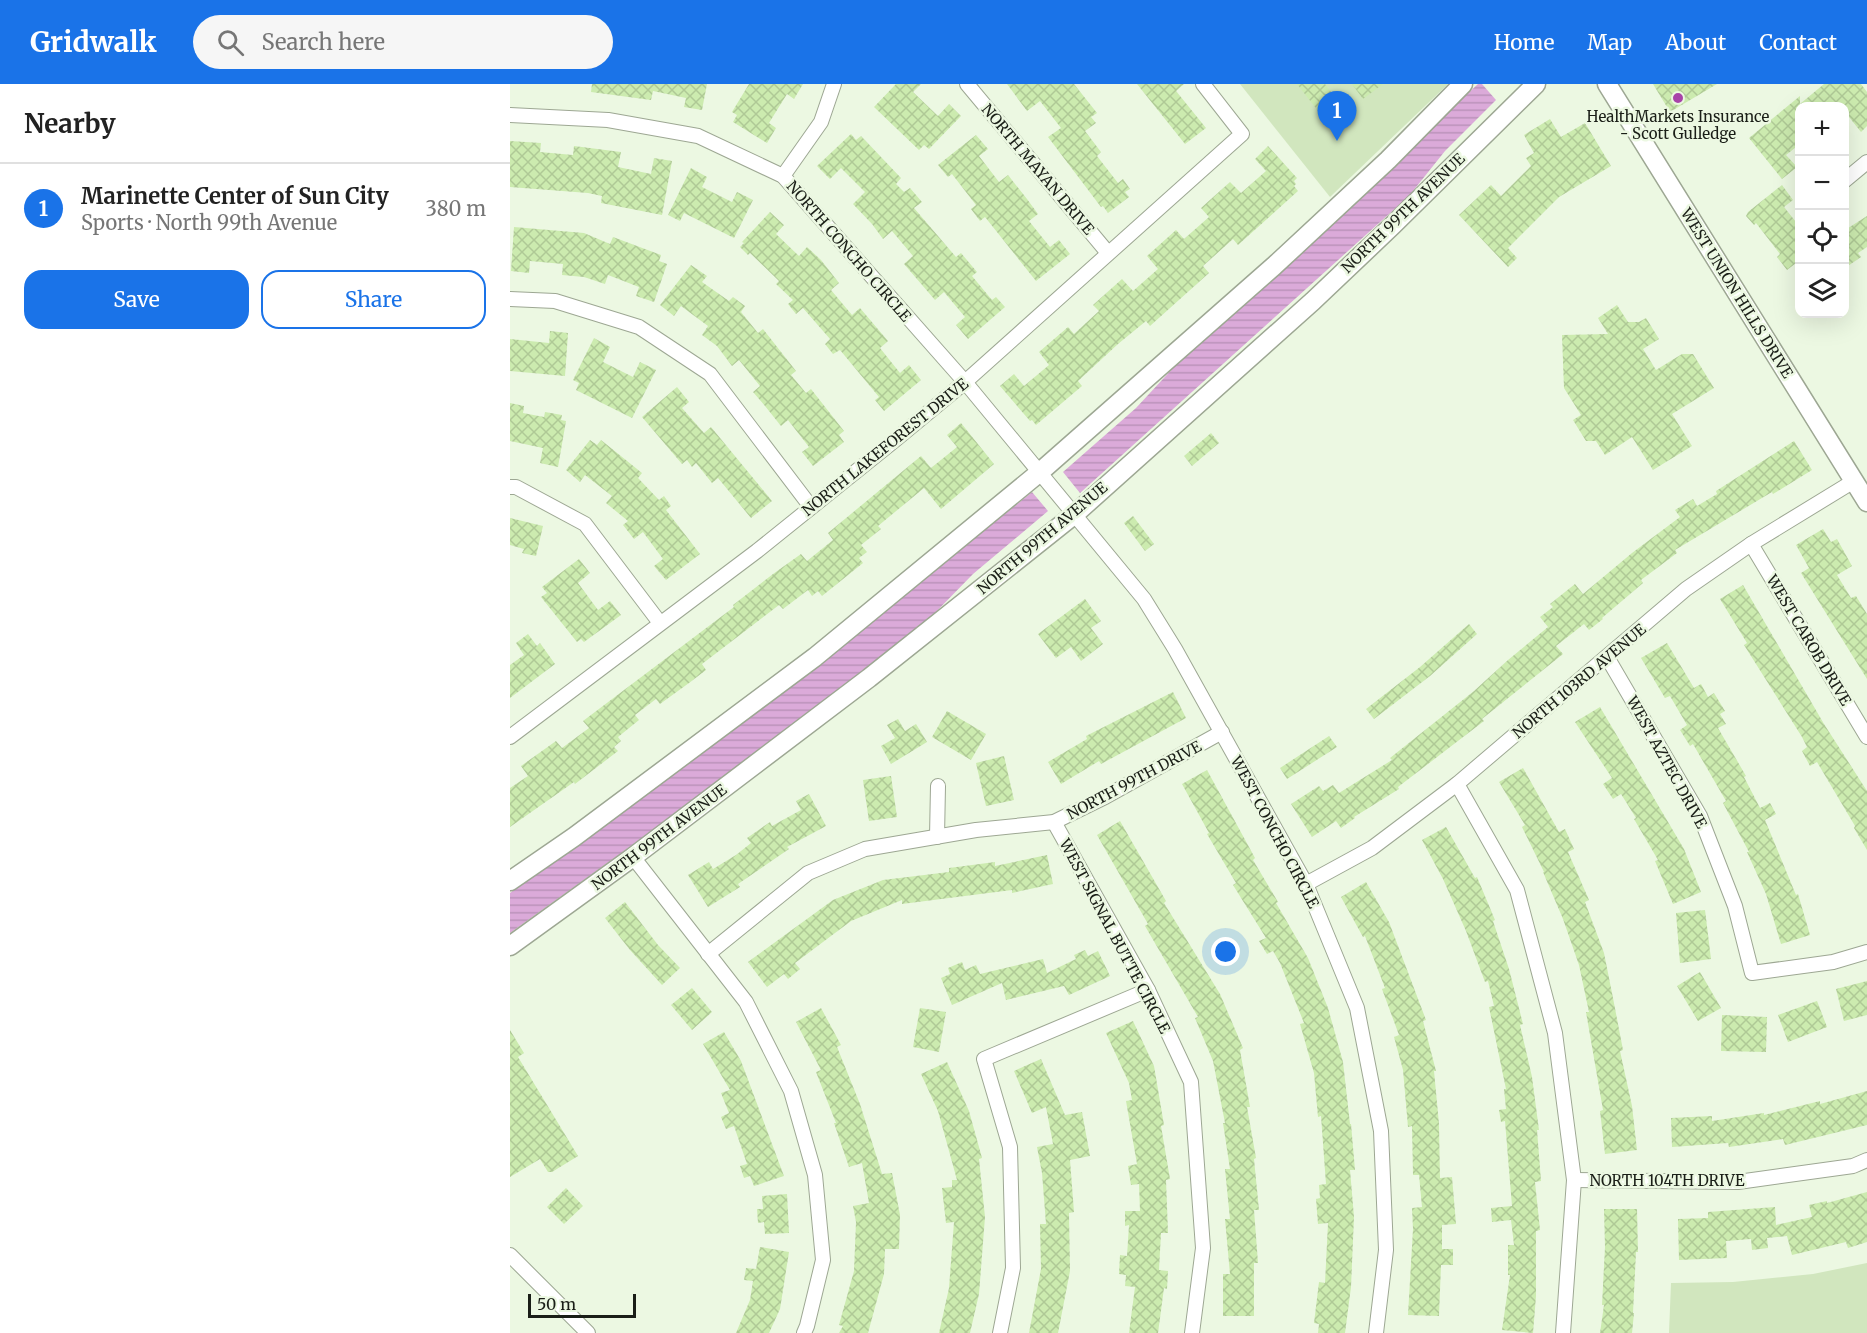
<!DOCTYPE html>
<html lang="en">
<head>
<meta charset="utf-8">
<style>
  :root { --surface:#fff; --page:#f6f6f6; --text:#222; --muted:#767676; --line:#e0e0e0; --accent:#1a73e8 }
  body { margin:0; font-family:Merriweather,serif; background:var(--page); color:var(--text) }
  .controls { position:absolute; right:18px; top:18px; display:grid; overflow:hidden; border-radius:12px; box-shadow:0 6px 24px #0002 }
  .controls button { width:54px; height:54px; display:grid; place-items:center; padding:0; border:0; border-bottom:2px solid var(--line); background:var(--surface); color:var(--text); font:30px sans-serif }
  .scale { position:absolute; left:18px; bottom:15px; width:108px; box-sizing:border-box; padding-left:6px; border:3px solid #1a1e17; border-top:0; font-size:16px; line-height:21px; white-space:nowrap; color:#1a1e17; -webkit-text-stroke:4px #ecf8e2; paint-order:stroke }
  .you { position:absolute; left:716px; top:868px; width:21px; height:21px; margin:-15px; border:4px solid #fff; border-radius:50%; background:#1a73e8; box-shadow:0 0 0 9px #1a73e833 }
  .badge { display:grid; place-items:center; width:39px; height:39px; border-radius:50%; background:var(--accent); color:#fff; font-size:20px; font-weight:700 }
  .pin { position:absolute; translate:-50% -50px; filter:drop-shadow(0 2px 3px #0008) }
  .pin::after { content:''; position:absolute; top:32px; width:21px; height:18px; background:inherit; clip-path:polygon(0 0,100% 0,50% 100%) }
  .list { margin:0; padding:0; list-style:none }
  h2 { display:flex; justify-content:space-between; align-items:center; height:78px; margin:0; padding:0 24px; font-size:26px }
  h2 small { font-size:20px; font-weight:400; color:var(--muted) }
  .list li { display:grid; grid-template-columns:39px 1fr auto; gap:18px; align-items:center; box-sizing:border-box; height:90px; padding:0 24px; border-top:2px solid var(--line) }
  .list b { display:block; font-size:22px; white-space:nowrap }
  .list p { margin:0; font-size:20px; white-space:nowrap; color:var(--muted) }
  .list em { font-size:20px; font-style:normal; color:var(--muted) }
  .actions { display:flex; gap:12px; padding:18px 24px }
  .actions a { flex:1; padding:14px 0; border:2px solid var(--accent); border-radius:18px; text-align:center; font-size:21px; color:var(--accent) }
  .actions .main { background:var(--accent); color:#fff }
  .icon { flex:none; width:33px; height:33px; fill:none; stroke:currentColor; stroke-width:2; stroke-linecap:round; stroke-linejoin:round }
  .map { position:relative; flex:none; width:1357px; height:1249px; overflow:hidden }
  header { display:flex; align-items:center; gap:36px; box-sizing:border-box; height:84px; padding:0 30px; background:var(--accent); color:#fff }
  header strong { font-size:28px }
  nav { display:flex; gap:33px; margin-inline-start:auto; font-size:21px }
  .search { width:420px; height:54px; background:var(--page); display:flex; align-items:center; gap:15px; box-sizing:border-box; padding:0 21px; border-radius:33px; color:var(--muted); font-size:22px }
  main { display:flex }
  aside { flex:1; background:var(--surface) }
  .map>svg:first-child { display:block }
  .grass { fill:#d1e6be }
  .water { fill:url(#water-rules) }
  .building { fill:url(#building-cross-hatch) }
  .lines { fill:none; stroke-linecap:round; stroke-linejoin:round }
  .minor-casing { stroke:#9da793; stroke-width:16 }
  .secondary-casing { stroke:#9da793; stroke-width:21 }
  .minor { stroke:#fff; stroke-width:14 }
  .secondary { stroke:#fff; stroke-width:18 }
  .poi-dot { fill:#a843a8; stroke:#ecf8e2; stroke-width:2 }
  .labels { text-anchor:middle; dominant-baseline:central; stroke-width:5; stroke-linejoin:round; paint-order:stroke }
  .poi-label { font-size:15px; fill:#1a1e17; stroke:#ecf8e2 }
  .street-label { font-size:15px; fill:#1a1e17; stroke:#ecf8e2 }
</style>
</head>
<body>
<header>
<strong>Gridwalk</strong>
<div class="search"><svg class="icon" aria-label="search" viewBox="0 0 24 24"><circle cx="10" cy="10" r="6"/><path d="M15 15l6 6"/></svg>Search here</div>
<nav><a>Home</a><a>Map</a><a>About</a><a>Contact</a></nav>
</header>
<main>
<aside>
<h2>Nearby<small></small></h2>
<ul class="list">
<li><span class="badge">1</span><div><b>Marinette Center of Sun City</b><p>Sports · North 99th Avenue</p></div><em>380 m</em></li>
</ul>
<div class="actions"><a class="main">Save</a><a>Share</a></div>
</aside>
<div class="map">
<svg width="1357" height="1249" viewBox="0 0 1357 1249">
  <defs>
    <pattern id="water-rules" width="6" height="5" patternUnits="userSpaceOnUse" patternTransform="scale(1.5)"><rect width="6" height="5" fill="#dbaad9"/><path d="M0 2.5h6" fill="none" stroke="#bb92ba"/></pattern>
    <pattern id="building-cross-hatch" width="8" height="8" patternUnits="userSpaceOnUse" patternTransform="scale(1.5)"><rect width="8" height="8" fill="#ccebaf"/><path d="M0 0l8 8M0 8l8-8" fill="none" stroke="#afc996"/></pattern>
  </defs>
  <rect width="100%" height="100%" fill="#ecf8e2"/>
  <g class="grass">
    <polygon points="730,0 938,0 820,113"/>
    <polygon points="1357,1179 1357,1249 1159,1249 1161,1199 1223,1198 1303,1190"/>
  </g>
  <g class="water">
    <polygon points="968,0 972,0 986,16 935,67 899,112 570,409 553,388 626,324 665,282"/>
    <polygon points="522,408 538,427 463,490 421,533 352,589 185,716 0,849 0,809 342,553"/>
  </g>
  <g class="building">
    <polygon points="82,0 197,0 192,26 174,23 176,14 143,7 141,16 81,8"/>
    <polygon points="239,0 293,0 284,15 277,10 259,39 266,44 257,59 223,38 227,31 222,28"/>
    <polygon points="386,0 411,0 403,8 428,32 439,20 451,32 419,65 414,61 409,66 364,23"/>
    <polygon points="497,0 564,0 587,29 581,33 586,39 575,47 591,68 587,72 608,99 613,95 620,105 615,108 619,113 598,129 593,122 591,123 538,53 551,44 530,17 517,27"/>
    <polygon points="627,0 674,0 666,7 696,44 675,60"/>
    <polygon points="787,0 815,0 843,37 826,50"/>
    <polygon points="842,0 873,0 853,15"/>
    <polygon points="1143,0 1207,0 1160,28"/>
    <polygon points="1314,0 1351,0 1357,8 1357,42 1351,48 1335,28 1335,22 1290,22 1290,60 1276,71 1287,83 1272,95 1239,54 1290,12 1290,20"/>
    <polygon points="1040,35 1051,53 1075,39 1101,82 1049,113 998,164 1007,174 998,183 949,131 981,101 991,112 1021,82 1016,74 1024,69 1014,51"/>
    <polygon points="341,50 346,56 351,52 391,94 386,100 394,108 400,104 412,118 404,124 446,173 451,169 467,188 462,192 482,216 486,213 495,223 458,255 446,241 455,233 434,208 425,216 394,180 403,172 382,147 373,155 362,140 343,120 355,108 331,84 320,95 307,82"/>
    <polygon points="466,51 478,65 469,72 489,98 498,91 517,115 528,130 519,137 540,163 549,156 560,170 526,197 475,133 470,137 461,125 466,121 442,90 438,93 428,81"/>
    <polygon points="0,57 31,59 30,68 63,71 64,62 111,68 108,83 141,90 144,74 162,77 152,131 91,119 92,112 78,109 0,103"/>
    <polygon points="758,62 787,94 784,97 786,100 784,102 788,107 728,161 723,155 693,182 699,189 640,242 636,237 608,260 568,297 572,302 539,330 526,341 522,336 520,337 490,302 504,290 514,302 539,281 529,268 558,243 564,250 589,227 583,221 612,195 623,207 648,185 637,172 666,146 674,155 699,133 691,124 720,98 731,109 756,87 745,75"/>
    <polygon points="181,84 197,93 192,103 222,118 227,108 243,116 224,154 174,129 170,137 158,131"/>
    <polygon points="1272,101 1283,116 1274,123 1290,143 1290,176 1277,186 1267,173 1270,170 1246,139 1244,141 1236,132 1238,128"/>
    <polygon points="260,128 274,141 266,150 289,172 297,163 311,176 329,199 321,206 342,231 350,224 378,257 370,264 390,289 399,281 411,296 374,327 365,316 369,313 330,266 323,270 315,260 320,255 293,224 286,230 278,220 283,216 266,200 269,197 240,169 238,171 230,163 234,159 232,158"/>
    <polygon points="1357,132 1357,163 1348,169 1351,173 1335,184 1335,146"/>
    <polygon points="4,143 74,149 100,160 103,153 151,171 149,177 157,180 144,218 126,212 129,203 98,191 95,200 74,193 52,191 53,180 20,177 19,189 1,187"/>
    <polygon points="181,181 197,192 192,198 219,217 223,213 235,222 231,228 248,249 253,245 286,287 281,291 296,309 301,305 334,347 329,351 334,358 303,382 292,368 299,363 278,336 271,342 255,322 243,308 250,302 229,276 222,282 207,262 192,251 198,242 171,222 164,232 150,221"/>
    <polygon points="1107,221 1118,238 1129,238 1136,234 1149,255 1133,265 1146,286 1172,270 1183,270 1204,304 1162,330 1182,362 1143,386 1122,353 1095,371 1086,357 1076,357 1063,336 1071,331 1054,304 1052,251 1098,250 1088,234"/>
    <polygon points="40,247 58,249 55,292 0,287 0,255 39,259"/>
    <polygon points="84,254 100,263 93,278 123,293 130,278 146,286 122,334 66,306 69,299 63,296"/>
    <polygon points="167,303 179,318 172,324 194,349 201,343 262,417 241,434 208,394 202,399 186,379 182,383 177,376 172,380 132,333"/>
    <polygon points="0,319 14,322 13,329 34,333 35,328 52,331 51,336 56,337 48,383 30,379 33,364 0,357"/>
    <polygon points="451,339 484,380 431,425 414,404 368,442 371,445 351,461 357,468 349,474 353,479 312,512 308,507 302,512 298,506 273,525 269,521 192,580 196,586 179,599 150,620 146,615 125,631 129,636 108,653 111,657 104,663 108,667 65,700 64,698 0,743 0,704 18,692 11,682 46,657 52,664 79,644 73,637 224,523 223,521 263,490 291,470 297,477 323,456 318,449 411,372 421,384 447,363 437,351"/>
    <polygon points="701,349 709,359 682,382 674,372"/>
    <polygon points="80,356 87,361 91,356 132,389 128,394 149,416 154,412 161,422 156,426 190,470 156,496 144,482 153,475 133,448 124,455 113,441 118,437 96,419 102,412 75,391 70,398 56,386"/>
    <polygon points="1284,357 1302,386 1263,410 1262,408 1165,466 1167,469 1131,496 1133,499 1092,534 1093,535 1079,546 1074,540 1046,562 1053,570 972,635 974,637 888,703 889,705 844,733 845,734 831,744 826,737 802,753 781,720 809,702 813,707 823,701 829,709 882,676 880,674 964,607 998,576 1038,543 1030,533 1043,523 1040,520 1065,500 1073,510 1122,469 1170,433 1165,426 1183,415 1187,422 1207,410 1206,407"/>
    <polygon points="623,432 644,460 635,467 614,439"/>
    <polygon points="0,434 33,442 26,472 12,469 14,465 0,461"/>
    <polygon points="1313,445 1321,458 1327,455 1342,482 1327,491 1341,514 1346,512 1357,530 1357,595 1291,489 1299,484 1286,461"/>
    <polygon points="69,475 80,489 68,499 88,526 100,517 111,531 74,558 71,555 67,558 31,513 37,509 32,503"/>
    <polygon points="1233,501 1314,640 1357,707 1357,766 1344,744 1345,742 1307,678 1300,682 1292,667 1297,663 1292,653 1234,561 1237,559 1210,515"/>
    <polygon points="575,515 591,537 581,544 593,560 571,577 561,563 546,574 528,550"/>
    <polygon points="959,540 967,550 920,592 864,635 856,625 910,583"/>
    <polygon points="18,550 27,562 30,559 45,580 0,614 0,581 14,571 6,559"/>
    <polygon points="1157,559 1184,604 1191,600 1198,613 1204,609 1215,627 1210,630 1216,640 1208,644 1236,692 1234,693 1250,724 1260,719 1266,730 1255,736 1286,811 1288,810 1300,851 1271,860 1256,810 1237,768 1239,768 1213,719 1216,717 1183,660 1180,662 1170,646 1177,641 1160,612 1155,614 1131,574"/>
    <polygon points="663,608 676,634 591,680 589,677 551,700 538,678 577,655 576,652"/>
    <polygon points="1090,623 1174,765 1191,808 1163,820 1145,777 1148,776 1124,735 1126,734 1111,710 1103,715 1093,700 1102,694 1065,638"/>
    <polygon points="437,627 476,650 461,676 422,653"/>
    <polygon points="388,635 395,647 406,640 417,658 381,680 371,662 385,654 377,641"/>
    <polygon points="819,652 827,663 777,695 770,684"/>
    <polygon points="494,672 504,716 476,722 466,679"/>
    <polygon points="1013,684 1049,748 1055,745 1064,765 1058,768 1079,816 1075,818 1094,869 1103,914 1113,966 1110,967 1122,1022 1127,1066 1095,1070 1090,1027 1093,1026 1076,928 1079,928 1069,881 1053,835 1033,788 1034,788 1012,743 1015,741 989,698"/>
    <polygon points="697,686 745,774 743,776 768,818 766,819 798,874 818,924 833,978 840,1040 841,1040 845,1086 840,1086 844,1133 841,1203 835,1249 808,1249 809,1240 804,1239 809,1198 815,1199 818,1139 808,1140 806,1115 810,1114 809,1101 816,1100 811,1032 808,1033 804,989 790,940 794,939 770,879 763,867 757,870 749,857 756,854 723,801 726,799 697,750 699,749 672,700"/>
    <polygon points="381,692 387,733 359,737 353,696"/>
    <polygon points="299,710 316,742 277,763 279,765 228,800 230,803 198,823 178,791 199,778 203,785 226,771 241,759 237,754 260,738 262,742 291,726 286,717"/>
    <polygon points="610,737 656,817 654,819 710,910 733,964 730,966 740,1023 737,1023 746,1074 744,1075 749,1126 744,1126 748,1179 744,1179 744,1232 713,1232 713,1190 720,1190 715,1135 720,1135 715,1085 720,1085 713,1039 715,1039 703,977 685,934 688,933 635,842 638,840 587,751"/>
    <polygon points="936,743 965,794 967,793 985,836 983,837 999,885 1013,940 1010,941 1022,993 1029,1046 1027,1046 1031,1097 1025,1098 1030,1146 1026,1147 1026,1212 1023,1249 992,1246 1000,1191 998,1191 998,1161 1004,1161 1001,1136 982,1138 981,1124 1002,1122 995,1037 991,1038 989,1026 996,1025 994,1005 996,1005 979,923 984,922 978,897 975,898 956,847 933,795 912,756"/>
    <polygon points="537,771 543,800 502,809 502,806 392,820 392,816 341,837 285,879 290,885 278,895 274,890 257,903 238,878 323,816 373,796 439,788 439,784 485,778 485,782"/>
    <polygon points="856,798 879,838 916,936 913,937 926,987 924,987 929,1040 930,1094 942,1093 946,1140 932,1141 932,1165 943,1165 943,1181 931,1181 929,1232 898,1231 903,1145 902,1124 912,1123 909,1091 903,1091 902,1042 898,1043 893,986 884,953 889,951 872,905 875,904 855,852 853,853 831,813"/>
    <polygon points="115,818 148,861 170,884 152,901 120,866 95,834"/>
    <polygon points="1195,826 1201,875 1170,879 1166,829"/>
    <polygon points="575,866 578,872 588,867 600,892 559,911 554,902 496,916 492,899 442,921 431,894 440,890 438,884 452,878 455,886 466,881 470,890 533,875 537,889 566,875 564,871"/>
    <polygon points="1190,888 1211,924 1188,937 1167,902"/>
    <polygon points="1357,897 1357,931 1334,937 1326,905"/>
    <polygon points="182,904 202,928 182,946 161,921"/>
    <polygon points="1307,917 1317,943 1278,958 1268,931"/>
    <polygon points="311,924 331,961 327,963 350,1020 372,1090 382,1089 390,1131 389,1165 375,1165 374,1190 358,1249 329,1249 333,1242 329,1241 344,1187 346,1138 343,1122 359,1119 352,1079 339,1083 324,1039 326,1039 306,988 311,986 286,938"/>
    <polygon points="410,924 436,928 429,968 403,963"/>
    <polygon points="1212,931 1257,933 1256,968 1211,967"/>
    <polygon points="623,937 644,982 654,1041 651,1042 660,1095 656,1096 658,1149 651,1149 649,1186 658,1187 657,1205 654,1204 648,1249 619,1249 625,1203 615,1202 616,1191 609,1190 610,1171 617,1172 619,1141 615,1142 615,1127 630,1127 629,1100 621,1101 618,1082 627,1080 616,1017 622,1016 619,999 596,949"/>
    <polygon points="0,946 14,969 8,973 68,1072 42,1088 38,1088 30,1075 0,1093"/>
    <polygon points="214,948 231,977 274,1092 244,1102 240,1092 234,1094 230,1082 237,1080 224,1042 216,1045 211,1033 219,1029 211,1009 220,1006 193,960"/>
    <polygon points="531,975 555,1031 572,1028 580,1072 560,1076 564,1128 559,1129 560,1187 548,1249 519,1249 531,1185 530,1140 536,1140 532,1089 527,1063 543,1060 536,1023 522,1029 504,987"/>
    <polygon points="437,978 459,1027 472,1074 469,1075 475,1133 469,1210 460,1249 429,1249 439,1204 444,1138 436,1139 432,1104 442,1103 442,1096 447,1096 428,1027 411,990"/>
    <polygon points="1357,1007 1357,1041 1275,1061 1273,1055 1219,1063 1218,1059 1162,1063 1161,1034 1202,1032 1202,1037 1254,1029 1254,1031 1310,1017 1310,1020"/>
    <polygon points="56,1104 73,1122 54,1140 37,1123"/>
    <polygon points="1357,1108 1357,1158 1338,1164 1336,1158 1282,1171 1277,1152 1257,1154 1258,1164 1242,1166 1241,1155 1216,1157 1217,1174 1169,1176 1168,1135 1198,1134 1198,1128 1265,1123 1266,1141 1302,1133 1299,1121 1317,1117 1317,1119"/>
    <polygon points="277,1110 279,1149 255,1150 254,1138 248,1139 247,1125 253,1125 252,1112"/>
    <polygon points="1094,1125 1127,1125 1128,1168 1126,1168 1123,1229 1124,1229 1122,1249 1090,1249 1094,1221 1092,1221 1095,1163"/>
    <polygon points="250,1163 279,1168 270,1225 259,1249 226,1249 240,1216 243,1197 234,1196 236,1184 246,1185"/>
  </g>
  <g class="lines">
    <defs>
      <g id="minor">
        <polyline points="457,0 598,169"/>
        <polyline points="0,31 98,36 188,52 273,92 455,298 634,515 665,565 796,800 847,924 871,1047 876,1166 866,1249"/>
        <polyline points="273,92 311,38 324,0"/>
        <polyline points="1334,97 1357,78"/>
        <polyline points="0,215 45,217 129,243 200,290 301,423"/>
        <polyline points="0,403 6,403 75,440 150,539"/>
        <polyline points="1241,460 1357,653"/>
        <polyline points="1097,573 1190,732 1225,822 1242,889 1323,878 1357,868"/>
        <polyline points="0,653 247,467 385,356 455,298 732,50 693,0"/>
        <polyline points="947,700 1007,806 1045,949 1064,1096 1053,1249"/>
        <polyline points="544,738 638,906 681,998 693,1164 682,1249"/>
        <polyline points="427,753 428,702"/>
        <polyline points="123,773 236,918 281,1007 305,1091 313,1176 297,1242 294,1249"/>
        <polyline points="796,800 862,764 947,700 1176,505 1241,460 1344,397"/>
        <polyline points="198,870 298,789 355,765 466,746 544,738 595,713 712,648"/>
        <polyline points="1064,1096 1228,1098 1343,1082 1357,1076"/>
        <polyline points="0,1171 78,1249"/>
        <polyline points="490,1249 503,1184 500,1063 474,975 638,906"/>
      </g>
      <g id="secondary">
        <polyline points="1097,0 1357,418"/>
        <polyline points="0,797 64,753 305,573 530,388 764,182 878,76 953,0"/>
        <polyline points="0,862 123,773 359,594 565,430 803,217 883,141 1026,0"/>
      </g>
    </defs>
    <use href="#minor" class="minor-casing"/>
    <use href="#secondary" class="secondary-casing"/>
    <use href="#minor" class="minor"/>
    <use href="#secondary" class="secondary"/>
  </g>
  <circle class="poi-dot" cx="1168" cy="14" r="6"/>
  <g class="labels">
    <g class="poi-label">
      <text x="1168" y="32">HealthMarkets Insurance<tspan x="1168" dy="17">- Scott Gulledge</tspan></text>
    </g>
    <g class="street-label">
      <text transform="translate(528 85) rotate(50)">NORTH MAYAN DRIVE</text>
      <text transform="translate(893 129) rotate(-44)">NORTH 99TH AVENUE</text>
      <text transform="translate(339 167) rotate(49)">NORTH CONCHO CIRCLE</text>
      <text transform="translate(1227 209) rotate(58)">WEST UNION HILLS DRIVE</text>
      <text transform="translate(375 363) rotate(-39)">NORTH LAKEFOREST DRIVE</text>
      <text transform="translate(532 454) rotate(-40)">NORTH 99TH AVENUE</text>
      <text transform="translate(1299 556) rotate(59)">WEST CAROB DRIVE</text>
      <text transform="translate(1069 597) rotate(-40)">NORTH 103RD AVENUE</text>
      <text transform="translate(1157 678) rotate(61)">WEST AZTEC DRIVE</text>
      <text transform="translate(624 696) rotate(-28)">NORTH 99TH DRIVE</text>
      <text transform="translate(765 748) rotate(62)">WEST CONCHO CIRCLE</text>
      <text transform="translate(149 753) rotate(-37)">NORTH 99TH AVENUE</text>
      <text transform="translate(605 852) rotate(62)">WEST SIGNAL BUTTE CIRCLE</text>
      <text x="1157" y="1096">NORTH 104TH DRIVE</text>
    </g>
  </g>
</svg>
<div class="controls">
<button>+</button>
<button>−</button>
<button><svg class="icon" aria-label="locate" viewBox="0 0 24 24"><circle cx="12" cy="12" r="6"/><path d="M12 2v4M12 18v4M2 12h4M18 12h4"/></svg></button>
<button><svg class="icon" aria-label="layers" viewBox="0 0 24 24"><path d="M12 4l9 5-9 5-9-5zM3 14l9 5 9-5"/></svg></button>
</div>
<div class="scale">50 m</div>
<div class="you"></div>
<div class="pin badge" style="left:827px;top:57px">1</div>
</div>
</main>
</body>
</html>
